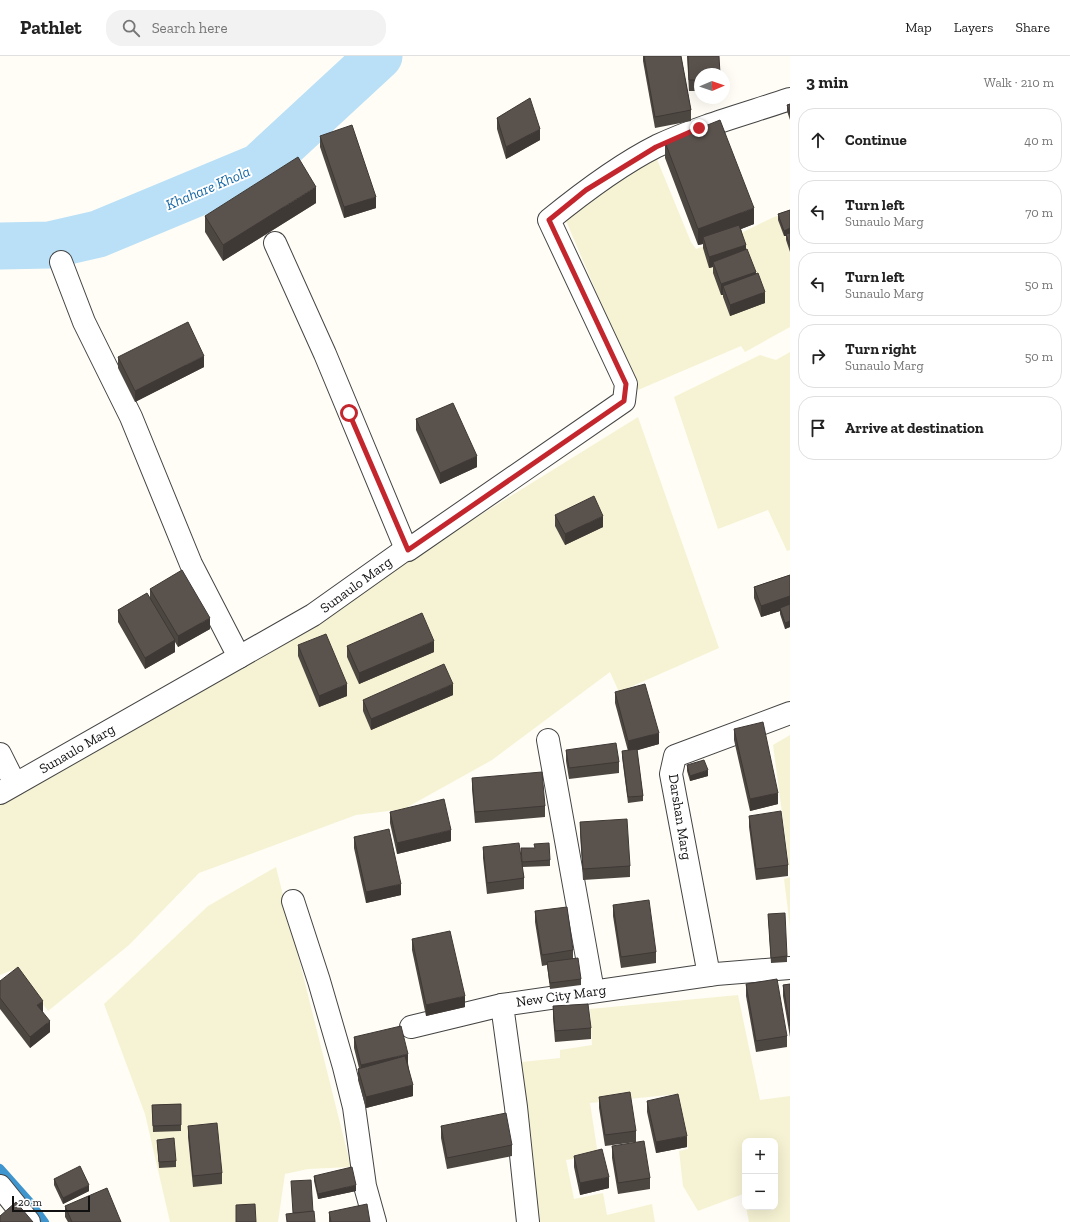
<!DOCTYPE html>
<html lang="en">
<head>
<meta charset="utf-8">
<style>
  :root { --surface:#fff; --page:#f2f2f2; --text:#222; --muted:#767676; --line:#e0e0e0 }
  body { margin:0; font-family:"Zilla Slab",serif; background:var(--page); color:var(--text) }
  .controls { position:absolute; right:12px; bottom:12px; display:grid; overflow:hidden; border-radius:8px; box-shadow:0 4px 16px #0002 }
  .controls button { width:36px; height:36px; display:grid; place-items:center; padding:0; border:0; border-bottom:1px solid var(--line); background:var(--surface); color:var(--text); font:20px sans-serif }
  .compass { position:absolute; left:694px; top:12px; width:36px; height:36px; border-radius:50%; background:var(--surface); box-shadow:0 4px 16px #0002; rotate:88deg }
  .scale { position:absolute; left:12px; bottom:10px; width:78px; box-sizing:border-box; padding-left:4px; border:2px solid #111; border-top:0; font-size:11px; line-height:14px; white-space:nowrap; color:#111; -webkit-text-stroke:3px #fff; paint-order:stroke }
  .stop { position:absolute; width:12px; height:12px; margin:-9px; border:3px solid #c4262e; border-radius:50%; background:#fff }
  .stop.end { background:#c4262e; border-color:#fff; box-shadow:0 1px 4px #0008 }
  .list { margin:0; padding:0; list-style:none }
  h2 { display:flex; justify-content:space-between; align-items:center; height:52px; margin:0; padding:0 16px; font-size:17px }
  h2 small { font-size:13px; font-weight:400; color:var(--muted) }
  .list li { display:grid; grid-template-columns:26px 1fr auto; gap:12px; align-items:center; box-sizing:border-box; height:64px; margin:0 8px 8px; padding:0 8px; border:1px solid var(--line); border-radius:16px }
  .list b { display:block; font-size:15px; white-space:nowrap }
  .list p { margin:0; font-size:13px; white-space:nowrap; color:var(--muted) }
  .list em { font-size:13px; font-style:normal; color:var(--muted) }
  .icon { flex:none; width:22px; height:22px; fill:none; stroke:currentColor; stroke-width:2; stroke-linecap:round; stroke-linejoin:round }
  .map { position:relative; flex:none; width:790px; height:1166px; overflow:hidden }
  header { display:flex; align-items:center; gap:24px; box-sizing:border-box; height:56px; padding:0 20px; background:var(--surface); border-bottom:1px solid var(--line) }
  header strong { font-size:19px }
  nav { display:flex; gap:22px; margin-inline-start:auto; font-size:14px }
  .search { width:280px; height:36px; background:var(--page); display:flex; align-items:center; gap:10px; box-sizing:border-box; padding:0 14px; border-radius:16px; color:var(--muted); font-size:15px }
  main { display:flex }
  aside { flex:1; background:var(--surface) }
  .map>svg:first-child { display:block }
  .farmland { fill:#f6f3d4 }
  .lines { fill:none; stroke-linecap:round; stroke-linejoin:round }
  .stream { stroke:#3f96cf; stroke-width:8 }
  .river { stroke:#b9e0f7; stroke-width:47 }
  .minor-casing { stroke:#444; stroke-width:24 }
  .minor { stroke:#fff; stroke-width:22 }
  .wall { fill:#4d4742 }
  .shaded-wall { fill:#3f3936 }
  .building { fill:#5a524d; stroke:#3f3936 }
  .route { stroke:#c4262e; stroke-width:5 }
  .labels { text-anchor:middle; dominant-baseline:central; stroke-width:4; stroke-linejoin:round; paint-order:stroke }
  .street-label { font-size:14px; fill:#111; stroke:#fff }
  .water-label { font-size:15px; font-style:italic; fill:#1768a6; stroke:#fff }
</style>
</head>
<body>
<header>
<strong>Pathlet</strong>
<div class="search"><svg class="icon" aria-label="search" viewBox="0 0 24 24"><circle cx="10" cy="10" r="6"/><path d="M15 15l6 6"/></svg>Search here</div>
<nav><a>Map</a><a>Layers</a><a>Share</a></nav>
</header>
<main>
<div class="map">
<svg width="790" height="1166" viewBox="0 0 790 1166">
  <rect width="100%" height="100%" fill="#fffdf5"/>
  <g class="farmland">
    <polygon points="656,101 691,186 696,193 743,176 774,161 790,156 790,271 745,296 741,290 638,334 564,160"/>
    <polygon points="790,296 790,494 787,495 768,454 718,473 674,341 760,299 776,304"/>
    <polygon points="638,361 719,592 619,636 610,616 492,704 404,753 356,759 199,817 129,889 48,955 15,913 0,919 0,745 316,565 443,482"/>
    <polygon points="790,679 790,817 773,689"/>
    <polygon points="276,811 351,1111 308,1113 285,1118 278,1166 170,1166 145,1058 104,948 208,850"/>
    <polygon points="790,821 790,871 784,823"/>
    <polygon points="738,939 760,1044 790,1040 790,1166 749,1166 746,1151 775,1151 775,1085 745,1085 745,1147 743,1138 698,1155 683,1130 679,1095 688,1093 678,1038 590,1047 598,1099 566,1104 574,1143 603,1137 607,1159 652,1148 655,1166 530,1166 512,1007 560,1002 560,994 592,989 590,953"/>
  </g>
  <g class="lines">
    <polyline class="stream" points="0,1112 32,1148 45,1166"/>
    <polyline class="river" points="0,190 50,189 98,178 259,111 379,0"/>
    <defs>
      <g id="minor">
        <polyline points="275,187 325,298 406,493"/>
        <polyline points="61,206 84,266 131,361 191,508 239,601"/>
        <polyline points="548,684 593,935"/>
        <polyline points="0,698 15,728"/>
        <path d="M0,737l313,-178 93,-66 2,1 216,-149 2,-17 -77,-164c32,-26 70,-55 108,-74 43,-20 88,-32 133,-47"/>
        <polyline points="293,845 319,925 344,1011 354,1051 365,1130 375,1166"/>
        <polyline points="709,919 671,718 675,700 790,657"/>
        <polyline points="411,971 502,949"/>
        <polyline points="0,1130 29,1166"/>
        <polyline points="528,1166 516,1051 502,949 716,918 790,912"/>
      </g>
    </defs>
    <use href="#minor" class="minor-casing"/>
    <use href="#minor" class="minor"/>
  </g>
  <g class="wall">
    <polygon points="643,0 681,0 691,54 691,65 655,72 643,5"/>
    <polygon points="687,0 719,0 700,18 700,35 689,35"/>
    <polygon points="790,48 790,64 787,55 787,49"/>
    <polygon points="497,62 540,84 506,103 497,73"/>
    <polygon points="320,80 376,152 344,162 320,91"/>
    <polygon points="665,86 754,168 741,173 746,194 756,218 765,247 730,260 723,241 723,239 721,239 713,217 713,211 709,212 703,192 703,188 698,189 665,102"/>
    <polygon points="316,147 223,205 205,176 205,160"/>
    <polygon points="790,154 790,196 786,184 786,180 784,180 778,164 778,158"/>
    <polygon points="118,301 204,311 135,346 118,312"/>
    <polygon points="416,363 477,411 440,428 416,374"/>
    <polygon points="555,459 603,471 565,489 555,470"/>
    <polygon points="790,519 790,571 785,573 780,558 780,555 761,561 754,542 754,531"/>
    <polygon points="150,533 210,573 178,591 175,586 175,596 145,613 118,566 118,554 150,543"/>
    <polygon points="298,589 347,640 319,651 298,600"/>
    <polygon points="347,590 434,596 359,628 347,601"/>
    <polygon points="615,636 659,688 637,694 643,740 643,745 628,747 622,701 622,695 628,695 615,647"/>
    <polygon points="453,639 371,674 363,655 363,644"/>
    <polygon points="734,673 778,748 750,755 734,684"/>
    <polygon points="566,694 619,706 619,717 569,723 566,705"/>
    <polygon points="687,709 708,720 690,725 687,715"/>
    <polygon points="472,722 545,750 545,761 475,767 472,733"/>
    <polygon points="390,756 451,785 397,798 390,767"/>
    <polygon points="749,760 788,809 788,820 756,824 749,771"/>
    <polygon points="580,766 630,810 630,821 583,824 580,777"/>
    <polygon points="354,781 401,839 366,847 354,792"/>
    <polygon points="483,791 522,808 521,792 550,804 550,810 522,811 524,822 524,833 487,838 483,802"/>
    <polygon points="613,849 656,896 656,907 621,912 613,860"/>
    <polygon points="535,855 573,894 573,902 581,923 581,929 550,933 547,909 542,910 535,866"/>
    <polygon points="768,858 787,900 787,906 771,907"/>
    <polygon points="412,883 465,951 426,960 412,894"/>
    <polygon points="0,925 43,956 50,976 30,992 0,953"/>
    <polygon points="746,928 787,980 787,991 756,996 746,940"/>
    <polygon points="790,928 790,981 783,940 783,929"/>
    <polygon points="553,950 591,972 591,983 555,986 553,962"/>
    <polygon points="354,981 408,1007 413,1040 366,1052 358,1024 358,1013 359,1012 354,992"/>
    <polygon points="599,1041 636,1075 636,1086 605,1090 599,1052"/>
    <polygon points="647,1045 687,1091 656,1097 647,1056"/>
    <polygon points="181,1048 181,1075 153,1076 152,1049"/>
    <polygon points="188,1070 222,1117 222,1128 193,1131 188,1081"/>
    <polygon points="441,1070 512,1089 512,1100 447,1113 441,1082"/>
    <polygon points="157,1084 176,1105 176,1111 159,1112"/>
    <polygon points="612,1090 650,1122 650,1133 618,1138 612,1102"/>
    <polygon points="574,1100 609,1132 580,1139 574,1111"/>
    <polygon points="314,1120 356,1135 318,1143 314,1125"/>
    <polygon points="54,1123 89,1135 63,1148 54,1129"/>
    <polygon points="65,1150 121,1166 68,1166 65,1161"/>
    <polygon points="329,1156 370,1166 329,1166"/>
  </g>
  <g class="shaded-wall">
    <polygon points="540,73 540,84 506,103 506,91"/>
    <polygon points="316,131 316,147 223,205 223,189"/>
    <polygon points="376,141 376,152 344,162 344,151"/>
    <polygon points="754,152 754,168 705,187 703,181 703,188 698,189 698,173"/>
    <polygon points="790,172 790,178 786,178 786,180 784,180 784,175"/>
    <polygon points="746,189 746,200 713,206 713,211 709,212 709,201"/>
    <polygon points="756,216 756,227 723,230 723,239 721,239 721,228"/>
    <polygon points="765,236 765,247 730,260 730,249"/>
    <polygon points="204,300 204,311 135,346 135,335"/>
    <polygon points="477,400 477,411 440,428 440,417"/>
    <polygon points="603,460 603,471 565,489 565,478"/>
    <polygon points="790,540 790,551 780,552 780,555 761,561 761,550"/>
    <polygon points="210,562 210,573 178,591 178,580"/>
    <polygon points="790,565 790,571 785,573 785,567"/>
    <polygon points="175,584 175,596 145,613 145,602"/>
    <polygon points="434,585 434,596 359,628 359,617"/>
    <polygon points="347,628 347,640 319,651 319,640"/>
    <polygon points="453,628 453,639 371,674 371,663"/>
    <polygon points="659,677 659,688 628,697 628,685"/>
    <polygon points="708,714 708,720 690,725 690,720"/>
    <polygon points="778,737 778,748 750,755 750,743"/>
    <polygon points="451,774 451,785 397,798 397,787"/>
    <polygon points="401,828 401,839 366,847 366,836"/>
    <polygon points="465,940 465,951 426,960 426,949"/>
    <polygon points="43,945 43,956 37,960 37,949"/>
    <polygon points="50,965 50,976 30,992 30,981"/>
    <polygon points="408,998 408,1009 361,1020 361,1009"/>
    <polygon points="413,1029 413,1040 366,1052 366,1041"/>
    <polygon points="687,1080 687,1091 656,1097 656,1086"/>
    <polygon points="609,1121 609,1132 580,1139 580,1127"/>
    <polygon points="89,1129 89,1135 63,1148 63,1142"/>
    <polygon points="356,1129 356,1135 318,1143 318,1138"/>
  </g>
  <g class="building">
    <polygon points="644,0 681,0 691,54 655,61"/>
    <polygon points="688,0 719,0 720,18 700,18 700,24 689,24"/>
    <polygon points="530,42 540,73 506,91 497,62"/>
    <polygon points="790,48 790,58 787,49"/>
    <polygon points="720,64 754,152 698,173 665,86"/>
    <polygon points="352,69 376,141 344,151 320,80"/>
    <polygon points="298,101 316,131 223,189 205,160"/>
    <polygon points="790,154 790,172 784,175 778,158"/>
    <polygon points="739,169 746,189 709,201 703,181"/>
    <polygon points="790,177 790,190 786,178"/>
    <polygon points="747,193 756,216 721,228 713,206"/>
    <polygon points="758,217 765,236 730,249 723,230"/>
    <polygon points="188,266 204,300 135,335 118,301"/>
    <polygon points="453,347 477,400 440,417 416,363"/>
    <polygon points="594,440 603,460 565,478 555,459"/>
    <polygon points="182,514 210,562 178,580 150,533"/>
    <polygon points="790,519 790,540 761,550 754,531"/>
    <polygon points="147,537 175,584 145,602 118,554"/>
    <polygon points="790,548 790,565 785,567 780,552"/>
    <polygon points="422,557 434,585 359,617 347,590"/>
    <polygon points="326,578 347,628 319,640 298,589"/>
    <polygon points="444,608 453,628 371,663 363,644"/>
    <polygon points="645,628 659,677 628,685 615,636"/>
    <polygon points="763,666 778,737 750,743 734,673"/>
    <polygon points="616,687 619,706 569,712 566,694"/>
    <polygon points="637,693 643,740 628,741 622,695"/>
    <polygon points="704,704 708,714 690,720 687,709"/>
    <polygon points="542,716 545,750 475,756 472,722"/>
    <polygon points="444,743 451,774 397,787 390,756"/>
    <polygon points="781,755 788,809 756,813 749,760"/>
    <polygon points="627,763 630,810 583,813 580,766"/>
    <polygon points="389,773 401,828 366,836 354,781"/>
    <polygon points="519,787 524,822 487,827 483,791"/>
    <polygon points="549,787 550,804 522,806 521,792 535,792 534,788"/>
    <polygon points="649,844 656,896 621,901 613,849"/>
    <polygon points="567,851 573,894 542,899 535,855"/>
    <polygon points="785,857 787,900 771,902 768,858"/>
    <polygon points="450,875 465,940 426,949 412,883"/>
    <polygon points="578,902 581,923 550,927 547,906"/>
    <polygon points="18,911 43,945 37,949 50,965 30,981 0,942 0,925"/>
    <polygon points="777,923 787,980 756,985 746,928"/>
    <polygon points="790,928 790,970 783,929"/>
    <polygon points="588,948 591,972 555,975 553,950"/>
    <polygon points="401,970 408,998 361,1009 354,981"/>
    <polygon points="405,1000 413,1029 366,1041 358,1013"/>
    <polygon points="630,1036 636,1075 605,1079 599,1041"/>
    <polygon points="678,1038 687,1080 656,1086 647,1045"/>
    <polygon points="181,1048 181,1069 153,1070 152,1049"/>
    <polygon points="506,1057 512,1089 447,1102 441,1070"/>
    <polygon points="217,1067 222,1117 193,1120 188,1070"/>
    <polygon points="174,1082 176,1105 159,1106 157,1084"/>
    <polygon points="644,1085 650,1122 618,1127 612,1090"/>
    <polygon points="602,1093 609,1121 580,1127 574,1100"/>
    <polygon points="80,1110 89,1129 63,1142 54,1123"/>
    <polygon points="352,1111 356,1129 318,1138 314,1120"/>
    <polygon points="311,1124 313,1156 293,1157 291,1125"/>
    <polygon points="107,1132 121,1166 72,1166 65,1150"/>
    <polygon points="16,1146 33,1166 0,1166 0,1160"/>
    <polygon points="255,1148 256,1166 236,1166 236,1149"/>
    <polygon points="367,1148 370,1166 331,1166 329,1156"/>
    <polygon points="314,1155 315,1166 287,1166 286,1158"/>
  </g>
  <g class="lines">
    <polyline class="route" points="349,357 408,494 624,345 626,328 549,164 586,134 656,91 699,72"/>
  </g>
  <g class="labels">
    <g class="street-label">
      <text transform="translate(356 529) rotate(-36)">Sunaulo Marg</text>
      <text transform="translate(77 693) rotate(-30)">Sunaulo Marg</text>
      <text transform="translate(680 761) rotate(81)">Darshan Marg</text>
      <text transform="translate(561 940) rotate(-8)">New City Marg</text>
    </g>
    <g class="water-label">
      <text transform="translate(208 132) rotate(-23)">Khahare Khola</text>
    </g>
  </g>
</svg>
<div class="controls">
<button>+</button>
<button>−</button>
</div>
<svg class="compass" viewBox="-18 -18 36 36"><path d="M0-13l5 13h-10z" fill="#e53935"/><path d="M0 13l5-13h-10z" fill="#767676"/></svg>
<div class="scale">20 m</div>
<div class="stop" style="left:349px;top:357px"></div>
<div class="stop end" style="left:699px;top:72px"></div>
</div>
<aside>
<h2>3 min<small>Walk · 210 m</small></h2>
<ul class="list">
<li><svg class="icon" aria-label="ahead" viewBox="0 0 24 24"><path d="M12 20V5M6 11l6-6 6 6"/></svg><div><b>Continue</b></div><em>40 m</em></li>
<li><svg class="icon" aria-label="left" viewBox="0 0 24 24"><path d="M17 20v-9H6M10 6l-5 5 5 5"/></svg><div><b>Turn left</b><p>Sunaulo Marg</p></div><em>70 m</em></li>
<li><svg class="icon" aria-label="left" viewBox="0 0 24 24"><path d="M17 20v-9H6M10 6l-5 5 5 5"/></svg><div><b>Turn left</b><p>Sunaulo Marg</p></div><em>50 m</em></li>
<li><svg class="icon" aria-label="right" viewBox="0 0 24 24"><path d="M7 20v-9h11M14 6l5 5-5 5"/></svg><div><b>Turn right</b><p>Sunaulo Marg</p></div><em>50 m</em></li>
<li><svg class="icon" aria-label="arrive" viewBox="0 0 24 24"><path d="M6 21V4h12l-3 4 3 4H6"/></svg><div><b>Arrive at destination</b></div></li>
</ul>
</aside>
</main>
</body>
</html>
